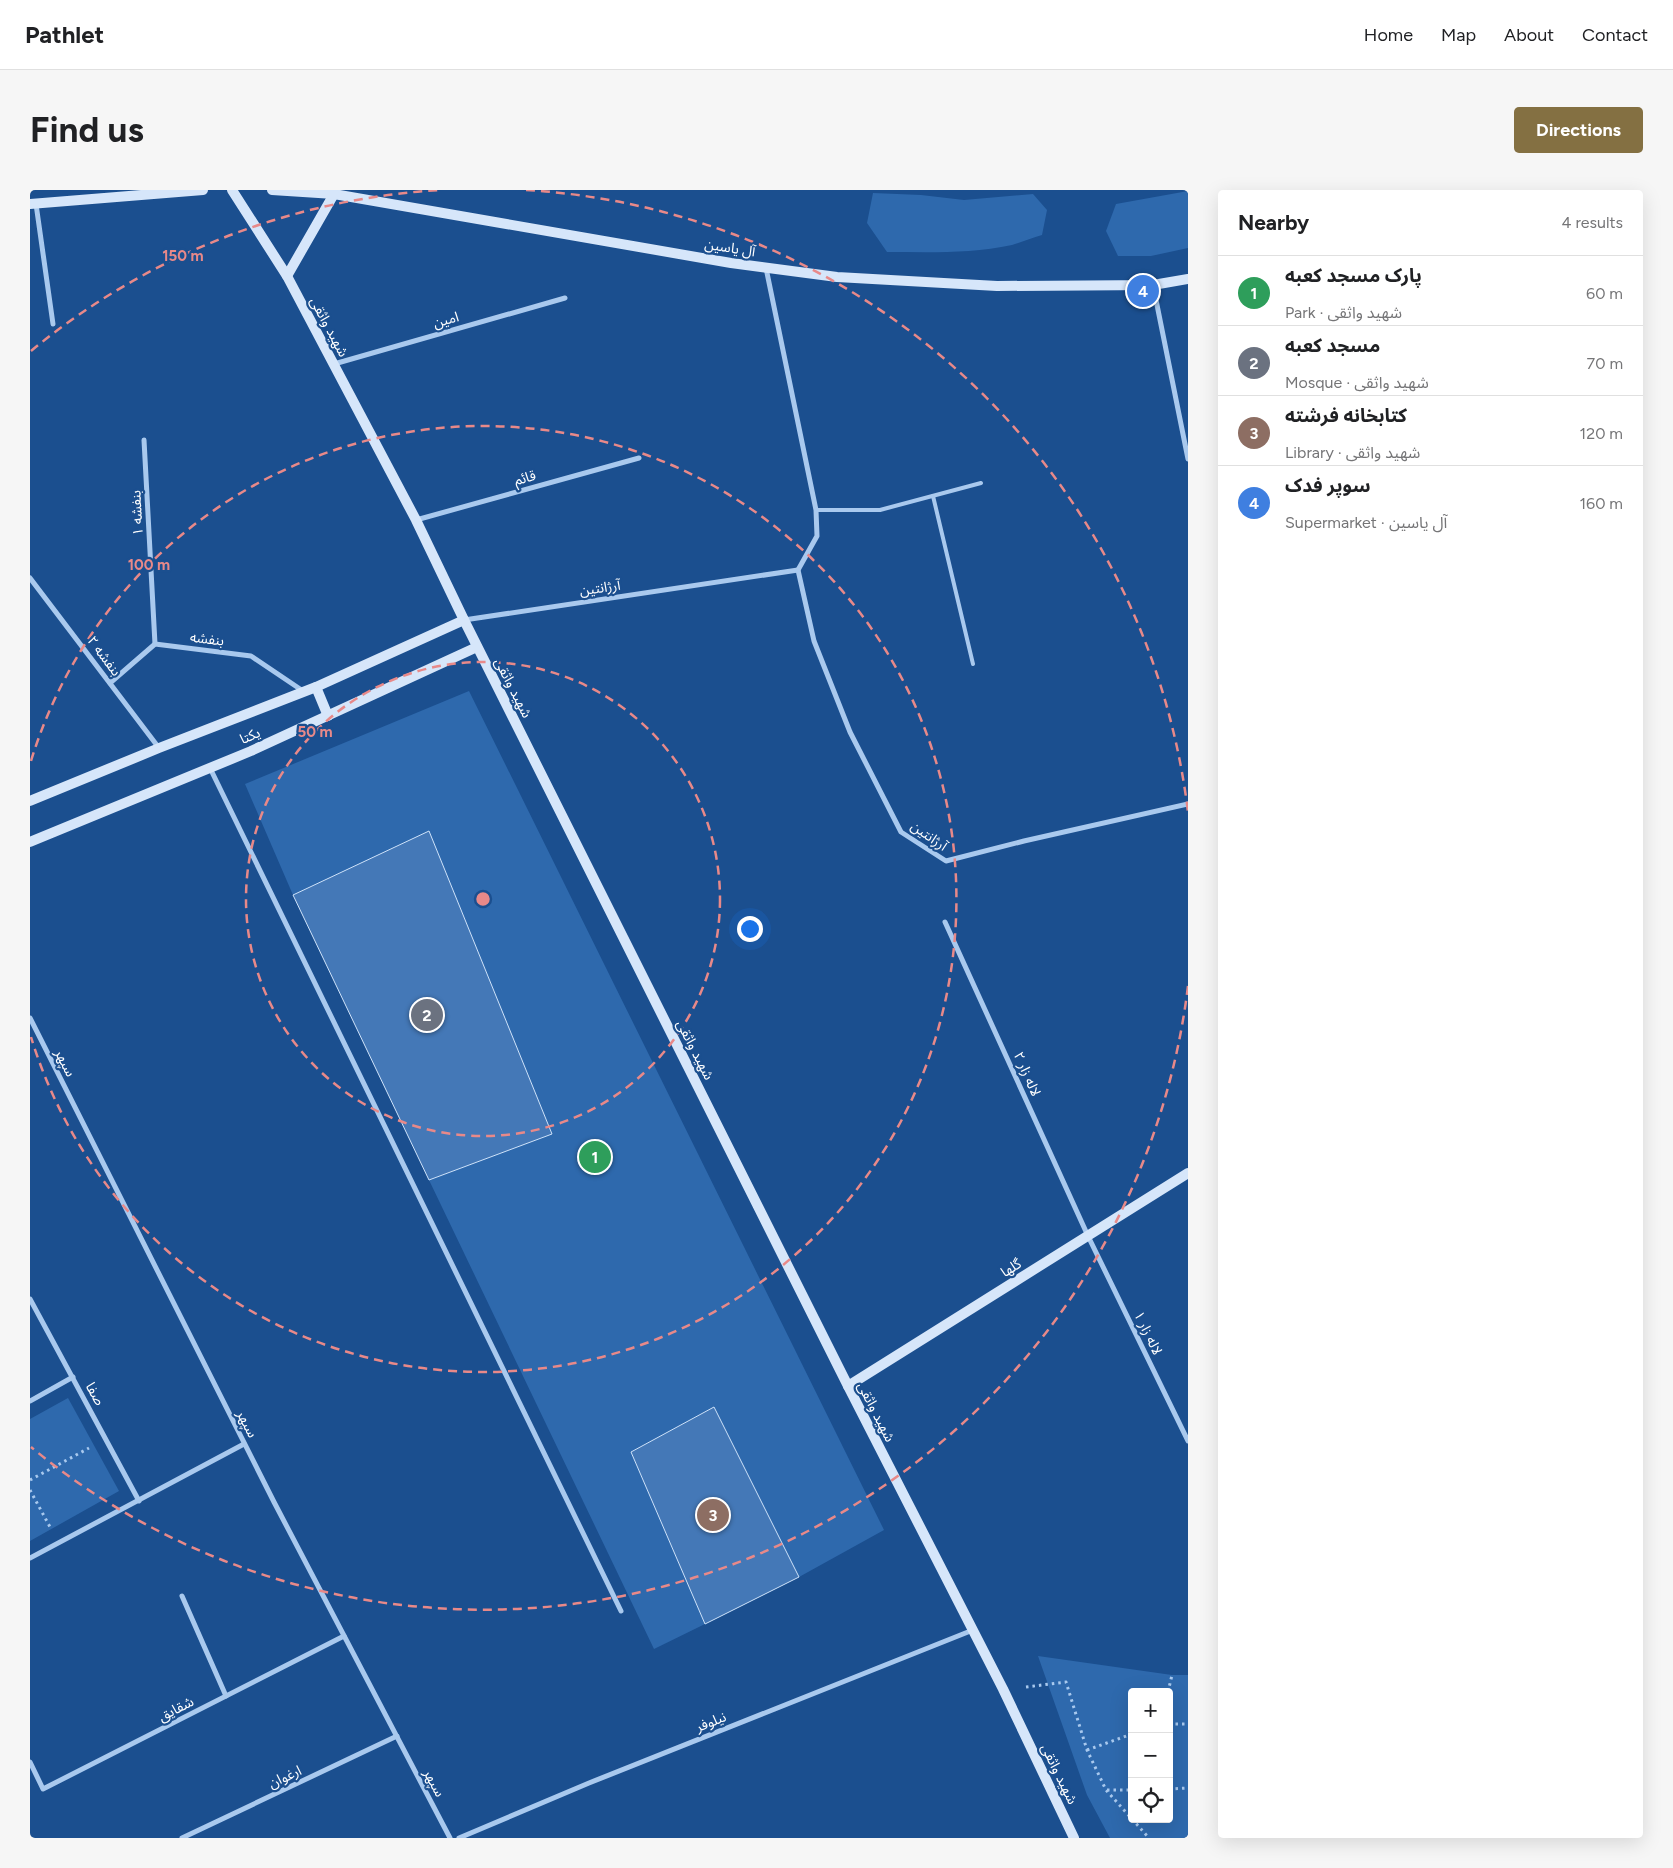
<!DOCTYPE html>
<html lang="en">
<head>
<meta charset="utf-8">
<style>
  :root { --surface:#fff; --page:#f6f6f6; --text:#202124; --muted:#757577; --line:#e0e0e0; --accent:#847042 }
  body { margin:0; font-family:Figtree,"Noto Sans Arabic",sans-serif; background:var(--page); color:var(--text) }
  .controls { position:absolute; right:15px; bottom:15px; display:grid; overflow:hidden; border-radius:5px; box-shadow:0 5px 20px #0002 }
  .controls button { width:45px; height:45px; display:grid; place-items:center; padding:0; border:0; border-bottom:1px solid var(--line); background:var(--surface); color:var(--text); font:25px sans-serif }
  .you { position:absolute; left:719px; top:738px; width:18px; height:18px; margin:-12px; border:4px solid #fff; border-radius:50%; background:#1a73e8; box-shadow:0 0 0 8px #1a73e833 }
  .badge { display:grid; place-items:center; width:32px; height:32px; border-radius:50%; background:var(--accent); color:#fff; font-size:16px; font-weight:700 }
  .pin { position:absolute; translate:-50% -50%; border:2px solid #fff; box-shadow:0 1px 5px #0006 }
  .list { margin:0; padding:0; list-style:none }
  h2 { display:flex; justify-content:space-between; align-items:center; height:65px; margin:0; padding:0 20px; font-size:21px }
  h2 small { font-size:16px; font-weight:400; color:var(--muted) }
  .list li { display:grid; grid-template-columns:32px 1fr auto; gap:15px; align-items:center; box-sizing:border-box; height:70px; padding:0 20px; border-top:1px solid var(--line) }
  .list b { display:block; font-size:19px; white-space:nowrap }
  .list p { margin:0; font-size:16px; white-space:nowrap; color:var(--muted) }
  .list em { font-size:16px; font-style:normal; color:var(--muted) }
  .icon { flex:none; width:28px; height:28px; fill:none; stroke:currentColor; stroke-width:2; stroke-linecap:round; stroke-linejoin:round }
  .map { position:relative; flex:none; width:1158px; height:1648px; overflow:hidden; border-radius:5px }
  header { display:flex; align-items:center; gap:30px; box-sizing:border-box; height:70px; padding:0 25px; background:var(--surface); border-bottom:1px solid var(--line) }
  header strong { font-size:24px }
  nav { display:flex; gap:28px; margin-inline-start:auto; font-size:18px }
  .intro { display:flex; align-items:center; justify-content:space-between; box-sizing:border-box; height:120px; padding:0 30px }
  h1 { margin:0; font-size:35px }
  .button { padding:12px 22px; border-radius:5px; background:var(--accent); color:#fff; font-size:18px; font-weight:700 }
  main { display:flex; gap:30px; padding:0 30px }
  aside { flex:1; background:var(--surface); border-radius:5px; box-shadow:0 5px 20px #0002 }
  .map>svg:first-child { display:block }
  .green { fill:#2e69ad; fill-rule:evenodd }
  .building { fill:#4478b7; stroke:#cfe3fa }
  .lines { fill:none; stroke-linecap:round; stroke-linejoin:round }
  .path { stroke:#a9c9ee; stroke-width:3; stroke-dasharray:2.5 4; stroke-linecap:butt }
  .lane { stroke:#a9c9ee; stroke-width:4 }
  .street { stroke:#a9c9ee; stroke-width:5 }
  .secondary { stroke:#d6e6fa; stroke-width:10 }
  .ring { fill:none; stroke:#e88989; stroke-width:2.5; stroke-dasharray:9 6 }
  .labels { text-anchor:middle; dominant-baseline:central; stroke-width:4.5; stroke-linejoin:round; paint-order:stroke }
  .street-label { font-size:14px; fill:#fff; stroke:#1b4f8f }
  .centre { fill:#e88989; stroke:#1b4f8f; stroke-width:2.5 }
  .ring-label { font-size:15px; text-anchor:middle; font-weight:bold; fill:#e88989; stroke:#1b4f8f; stroke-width:4.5; stroke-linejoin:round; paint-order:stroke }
</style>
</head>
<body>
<header>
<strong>Pathlet</strong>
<nav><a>Home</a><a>Map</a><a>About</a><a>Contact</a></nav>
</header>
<div class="intro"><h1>Find us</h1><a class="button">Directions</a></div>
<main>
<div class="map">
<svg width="1158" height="1648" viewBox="0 0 1158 1648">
  <rect width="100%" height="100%" fill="#1b4f8f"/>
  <g class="green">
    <polygon points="1158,1 1158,58 1121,66 1088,66 1076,41 1086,14"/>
    <path d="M843,3l48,2 43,5 69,-6 14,16 -5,25c-10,3 -20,7 -30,10 -41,9 -84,7 -125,7l-20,-29z"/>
    <polygon points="439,501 854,1340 769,1387 684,1217 601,1262 675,1434 624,1459 399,990 522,944 399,642 263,705 215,594"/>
    <polygon points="38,1208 89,1301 0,1351 0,1229"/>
    <path d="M1008,1466l134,19h16v163h-78l-23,-43zM1102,1502h37v127h-37z"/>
  </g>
  <g class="building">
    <polygon points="399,641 522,944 399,990 263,705"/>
    <polygon points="684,1217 769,1387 675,1434 601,1262"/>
  </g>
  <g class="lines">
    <g class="path">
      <polyline points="0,1290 59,1258"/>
      <polyline points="0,1300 20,1337"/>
      <polyline points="996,1497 1036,1492 1057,1560 1076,1600 1102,1629"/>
      <polyline points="1138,1502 1142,1485"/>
      <polyline points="1139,1534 1158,1534"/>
      <polyline points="1057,1560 1102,1544"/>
      <polyline points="1139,1599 1158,1598"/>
      <polyline points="1077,1600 1102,1600"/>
      <polyline points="1102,1629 1119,1648"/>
    </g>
    <g class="lane">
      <polyline points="903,306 943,474"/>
      <polyline points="786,320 850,320 951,293"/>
    </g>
    <g class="street">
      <polyline points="6,14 23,134"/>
      <polyline points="736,78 786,320 787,346 768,380 784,451 820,542 871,642 916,671 994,651 1158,614"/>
      <polyline points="1123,95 1158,269"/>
      <polyline points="304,174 535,108"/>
      <polyline points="114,250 125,454"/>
      <polyline points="386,330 609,268"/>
      <polyline points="0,388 129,558"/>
      <polyline points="434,430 768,380"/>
      <polyline points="80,493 125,454 221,466 273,501"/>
      <polyline points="180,578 591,1421"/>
      <polyline points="915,732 1058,1046 1158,1251"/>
      <polyline points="0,828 244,1312 420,1648"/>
      <polyline points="0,1109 109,1311"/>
      <polyline points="0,1211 43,1187"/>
      <polyline points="0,1368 214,1254"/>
      <polyline points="152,1406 196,1506"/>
      <polyline points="0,1572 13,1599 314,1446"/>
      <polyline points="152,1648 367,1546"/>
      <polyline points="429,1648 559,1593 943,1440"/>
    </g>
    <g class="secondary">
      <polyline points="202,0 257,86 386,330 434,430 818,1196 973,1499 1044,1648"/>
      <polyline points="242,0 304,4 701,73 807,87 967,96 1123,95 1158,89"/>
      <polyline points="0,14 173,0"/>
      <polyline points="257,86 304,4"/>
      <polyline points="286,497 298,526"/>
      <polyline points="0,611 129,558 286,497 434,430"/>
      <polyline points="0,652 221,561 447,457"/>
      <polyline points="818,1196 1158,983"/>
    </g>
  </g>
  <g class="ring">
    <circle cx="453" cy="709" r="237"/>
    <path d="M1 571A473 473 0 1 1 1 847"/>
    <path d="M1158 796A710 710 0 0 1 1 1257M1 161A710 710 0 0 1 410 0M496 0A710 710 0 0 1 1158 622"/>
  </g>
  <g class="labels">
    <g class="street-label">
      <text transform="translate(700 58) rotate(9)">آل یاسین</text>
      <text transform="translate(416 130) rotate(-16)">امین</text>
      <text transform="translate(299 137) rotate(62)">شهید واثقی</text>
      <text transform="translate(495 288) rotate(-16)">قائم</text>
      <text transform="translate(107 323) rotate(-93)">بنفشه ۱</text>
      <text transform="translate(570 398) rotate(-8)">آرژانتین</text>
      <text transform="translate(177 449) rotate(7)">بنفشه</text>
      <text transform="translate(74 466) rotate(53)">بنفشه ۲</text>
      <text transform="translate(483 498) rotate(63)">شهید واثقی</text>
      <text transform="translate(220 546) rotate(-24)">یکتا</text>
      <text transform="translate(899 646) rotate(35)">آرژانتین</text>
      <text transform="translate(665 860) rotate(63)">شهید واثقی</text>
      <text transform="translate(35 873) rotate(63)">سپهر</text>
      <text transform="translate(997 884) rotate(66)">لاله زار ۲</text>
      <text transform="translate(981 1078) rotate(-32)">گلها</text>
      <text transform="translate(1118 1143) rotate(64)">لاله زار ۱</text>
      <text transform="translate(65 1204) rotate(61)">صفا</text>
      <text transform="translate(846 1222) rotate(63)">شهید واثقی</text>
      <text transform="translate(217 1234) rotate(63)">سپهر</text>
      <text transform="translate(146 1519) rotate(-27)">شقایق</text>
      <text transform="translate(681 1532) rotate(-22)">نیلوفر</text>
      <text transform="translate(1029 1584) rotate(64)">شهید واثقی</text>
      <text transform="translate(255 1587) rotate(-25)">ارغوان</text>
      <text transform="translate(404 1593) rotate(62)">سپهر</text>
    </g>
  </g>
  <circle cx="453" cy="709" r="8" class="centre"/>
  <g class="ring-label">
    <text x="153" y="71">150 m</text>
    <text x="119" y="380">100 m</text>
    <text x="285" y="547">50 m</text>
  </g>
</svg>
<div class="controls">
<button>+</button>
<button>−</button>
<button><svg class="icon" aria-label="locate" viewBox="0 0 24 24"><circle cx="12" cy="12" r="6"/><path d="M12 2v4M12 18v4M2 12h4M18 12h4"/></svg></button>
</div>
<div class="you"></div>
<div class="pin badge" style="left:565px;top:967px;background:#2e9e5b">1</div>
<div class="pin badge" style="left:397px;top:825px;background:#6b7280">2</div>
<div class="pin badge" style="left:683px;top:1325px;background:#8d6e63">3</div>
<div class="pin badge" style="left:1113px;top:101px;background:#3f7fe0">4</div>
</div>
<aside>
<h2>Nearby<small>4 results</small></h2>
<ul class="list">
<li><span class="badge" style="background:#2e9e5b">1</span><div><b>پارک مسجد کعبه</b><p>Park · شهید واثقی</p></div><em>60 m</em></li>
<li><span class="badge" style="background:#6b7280">2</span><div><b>مسجد کعبه</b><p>Mosque · شهید واثقی</p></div><em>70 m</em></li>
<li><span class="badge" style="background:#8d6e63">3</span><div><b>کتابخانه فرشته</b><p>Library · شهید واثقی</p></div><em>120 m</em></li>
<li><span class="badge" style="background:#3f7fe0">4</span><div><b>سوپر فدک</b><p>Supermarket · آل یاسین</p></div><em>160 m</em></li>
</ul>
</aside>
</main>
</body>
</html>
